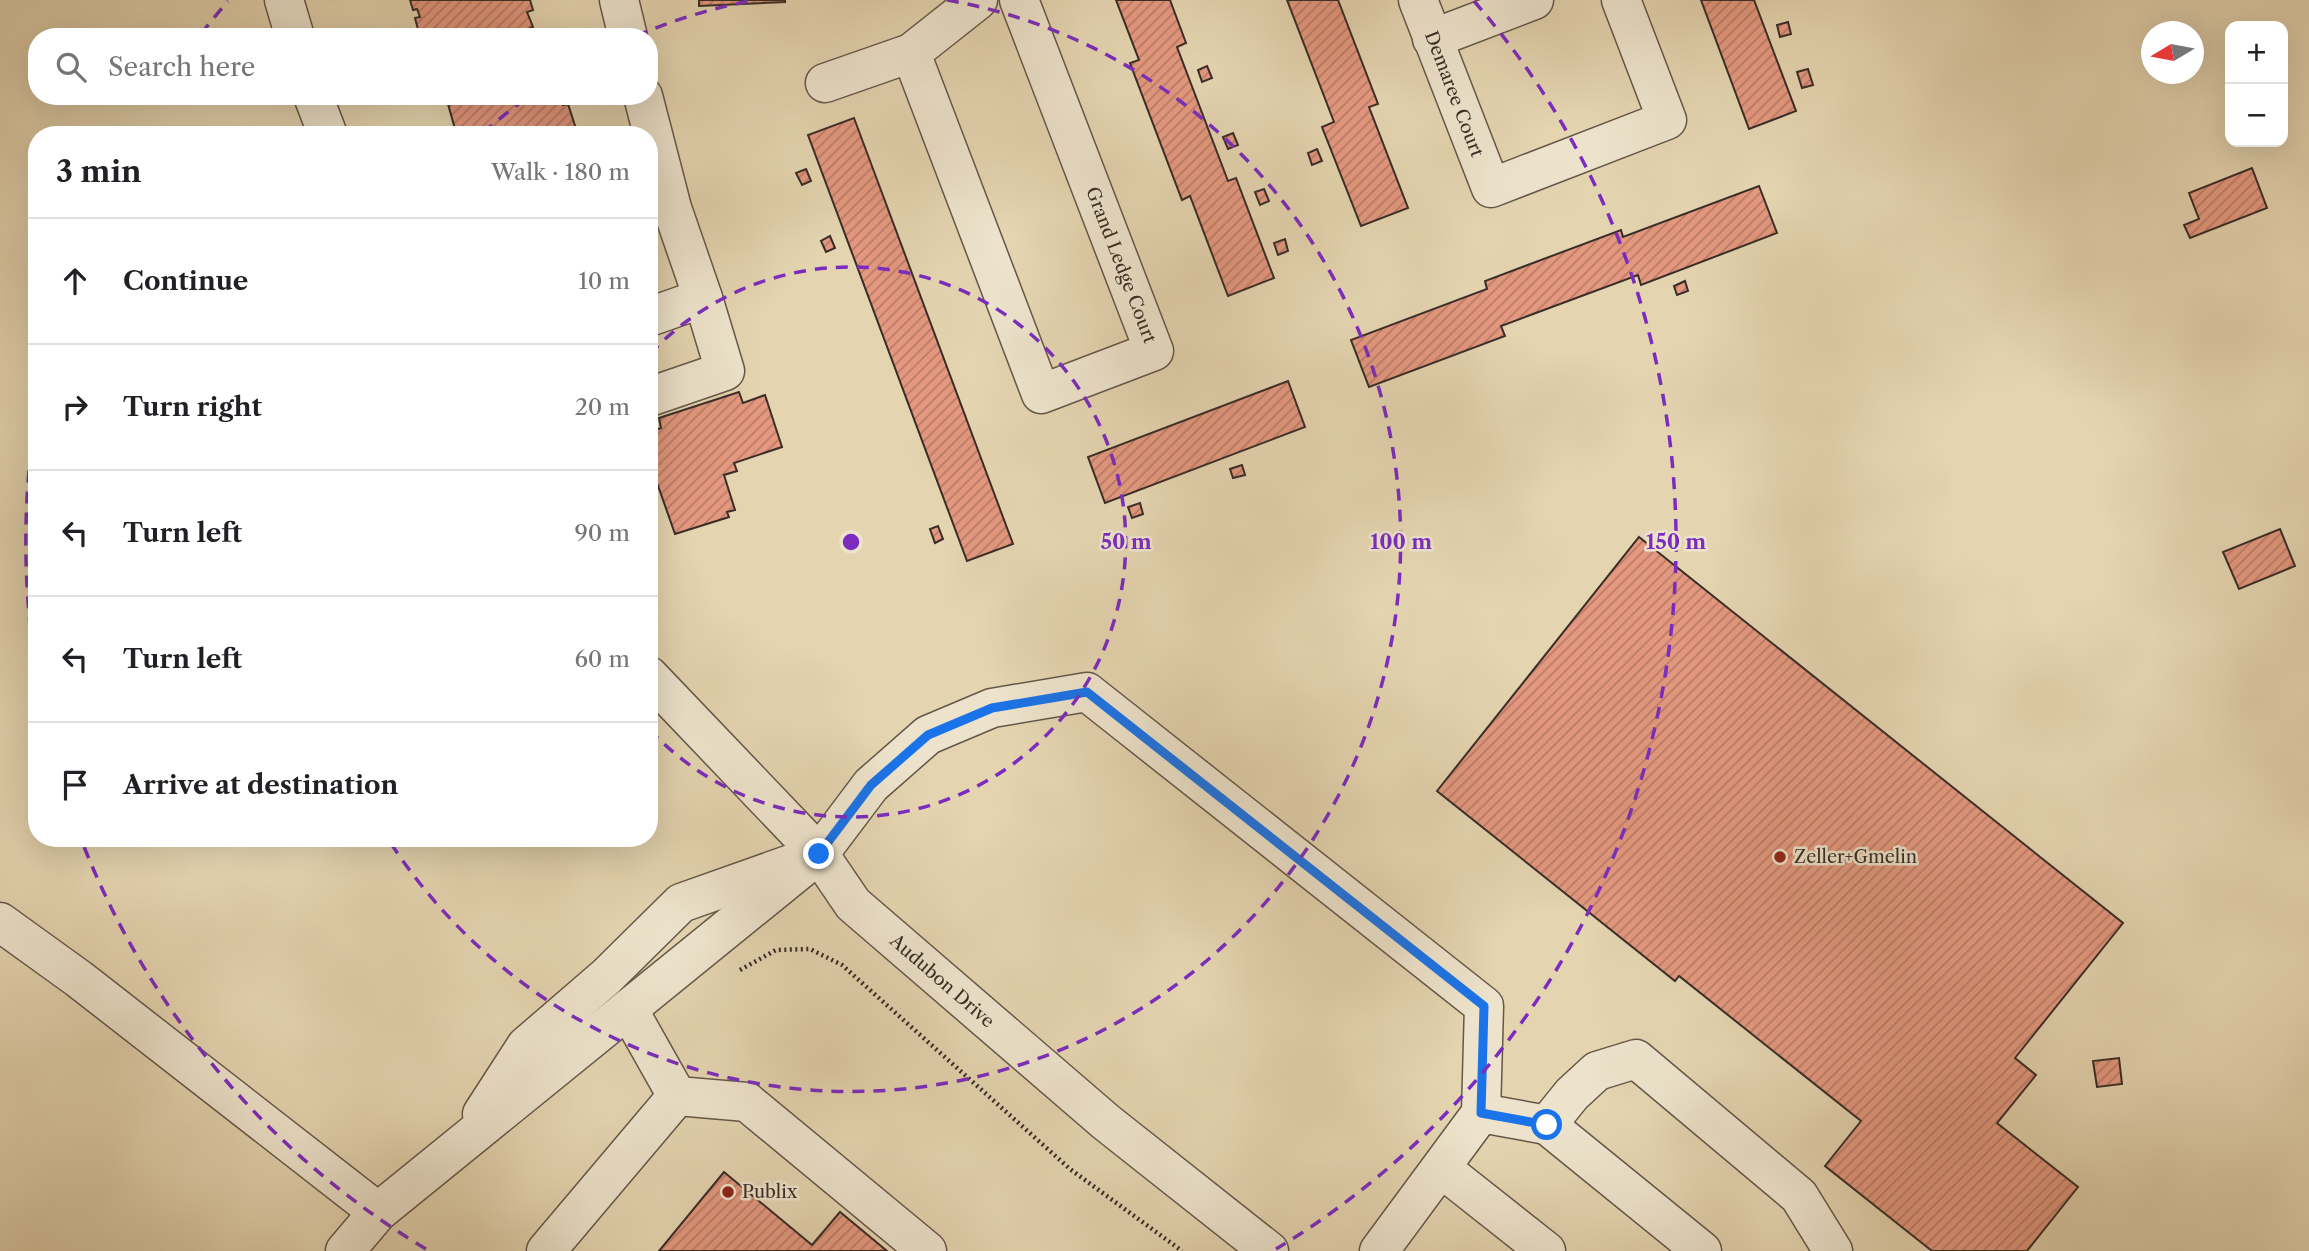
<!DOCTYPE html>
<html lang="en">
<head>
<meta charset="utf-8">
<style>
  :root { --surface:#fff; --page:#f6f6f6; --text:#202124; --muted:#757577; --line:#e0e0e0 }
  body { margin:0; font-family:"Libre Caslon Text",serif; background:var(--page); color:var(--text) }
  .controls { position:absolute; right:21px; top:21px; display:grid; overflow:hidden; border-radius:14px; box-shadow:0 7px 28px #0002 }
  .controls button { width:63px; height:63px; display:grid; place-items:center; padding:0; border:0; border-bottom:2px solid var(--line); background:var(--surface); color:var(--text); font:35px sans-serif }
  .compass { position:absolute; left:2141px; top:21px; width:63px; height:63px; border-radius:50%; background:var(--surface); box-shadow:0 7px 28px #0002; rotate:260deg }
  .stop { position:absolute; width:21px; height:21px; margin:-16px; border:5px solid #1a73e8; border-radius:50%; background:#fff }
  .stop.end { background:#1a73e8; border-color:#fff; box-shadow:0 2px 7px #0008 }
  .list { margin:0; padding:0; list-style:none }
  h2 { display:flex; justify-content:space-between; align-items:center; height:91px; margin:0; padding:0 28px; font-size:30px }
  h2 small { font-size:23px; font-weight:400; color:var(--muted) }
  .list li { display:grid; grid-template-columns:46px 1fr auto; gap:21px; align-items:center; box-sizing:border-box; height:126px; padding:0 28px; border-top:2px solid var(--line) }
  .list b { display:block; font-size:26px; white-space:nowrap }
  .list em { font-size:23px; font-style:normal; color:var(--muted) }
  .icon { flex:none; width:38px; height:38px; fill:none; stroke:currentColor; stroke-width:2; stroke-linecap:round; stroke-linejoin:round }
  .map { position:relative; flex:none; width:2309px; height:1251px; overflow:hidden }
  .search { position:absolute; background:var(--surface); box-shadow:0 7px 28px #0002; left:28px; top:28px; width:630px; height:77px; display:flex; align-items:center; gap:18px; box-sizing:border-box; padding:0 24px; border-radius:28px; color:var(--muted); font-size:26px }
  .panel { position:absolute; background:var(--surface); box-shadow:0 7px 28px #0002; left:28px; top:126px; width:630px; height:721px; border-radius:28px }
  .map>svg:first-child { display:block }
  .building { fill:url(#building-hatch); stroke:#392d27; stroke-width:2 }
  .lines { fill:none; stroke-linecap:round; stroke-linejoin:round }
  .minor-casing { stroke:#645749; stroke-width:41 }
  .path { stroke:#392d27; stroke-width:4.5; stroke-dasharray:2 3.5; stroke-linecap:butt }
  .minor { stroke:#ede3cc; stroke-width:38 }
  .route { stroke:#1a73e8; stroke-width:9 }
  .ring { fill:none; stroke:#7b2cbf; stroke-width:3.5; stroke-dasharray:12 9 }
  .poi-dot { fill:#8f2418; stroke:#ede3cc; stroke-width:2.5 }
  .labels { text-anchor:middle; dominant-baseline:central; stroke-width:5; stroke-linejoin:round; paint-order:stroke }
  .street-label { font-size:18px; fill:#392d27; stroke:#ede3cc }
  .poi-label { font-size:18px; fill:#392d27; stroke:#ede3cc; text-anchor:start }
  .centre { fill:#7b2cbf; stroke:#ede3cc; stroke-width:3.5 }
  .ring-label { font-size:21px; text-anchor:middle; font-weight:bold; fill:#7b2cbf; stroke:#ede3cc; stroke-width:5; stroke-linejoin:round; paint-order:stroke }
</style>
</head>
<body>
<div class="map">
<svg width="2309" height="1251" viewBox="0 0 2309 1251">
  <defs>
    <pattern id="building-hatch" width="6" height="6" patternUnits="userSpaceOnUse" patternTransform="scale(1.75)"><rect width="6" height="6" fill="#e4987f"/><path d="M-1 1l2-2M0 6l6-6M5 7l2-2" fill="none" stroke="#ba7c68"/></pattern>
  </defs>
  <rect width="100%" height="100%" fill="#e4d4b0"/>
  <filter id="stains"><feTurbulence type="fractalNoise" baseFrequency=".00286" numOctaves="4"/><feColorMatrix values="0 0 0 0 .2 0 0 0 0 .09 0 0 0 0 .02 0 0 0 .5 -.17"/></filter>
  <radialGradient id="worn" r=".72"><stop offset=".6" stop-color="#630" stop-opacity="0"/><stop offset="1" stop-color="#630" stop-opacity=".3"/></radialGradient>
  <g class="building">
    <polygon points="410,0 530,0 533,10 527,12 533,27 523,31 525,37 420,37 415,18 420,17 417,9 413,10"/>
    <polygon points="699,0 785,0 785,2 699,6"/>
    <polygon points="1116,0 1170,0 1186,43 1177,47 1228,181 1236,178 1274,278 1228,296 1190,196 1182,200 1130,63 1139,60"/>
    <polygon points="1287,0 1338,0 1378,104 1369,107 1408,208 1361,226 1322,127 1334,122"/>
    <polygon points="1701,0 1754,0 1796,111 1749,129"/>
    <polygon points="1788,22 1791,34 1780,37 1777,25"/>
    <polygon points="1207,66 1212,78 1202,82 1198,70"/>
    <polygon points="1808,69 1813,85 1802,88 1797,72"/>
    <polygon points="450,96 565,96 561,97 563,105 568,104 576,129 570,130 571,135 462,135 460,127 455,129 448,104 452,103"/>
    <polygon points="854,118 1013,544 967,561 808,135"/>
    <polygon points="1233,133 1238,145 1228,149 1223,137"/>
    <polygon points="1317,149 1322,161 1312,165 1308,153"/>
    <polygon points="2252,168 2267,208 2190,238 2184,225 2199,219 2189,193"/>
    <polygon points="806,169 811,181 802,185 796,173"/>
    <polygon points="1759,186 1777,233 1641,285 1638,275 1501,326 1505,336 1369,387 1351,340 1487,289 1485,281 1621,230 1623,237"/>
    <polygon points="1264,189 1269,201 1260,205 1255,192"/>
    <polygon points="830,236 835,248 826,252 821,241"/>
    <polygon points="1285,239 1288,251 1278,255 1274,243"/>
    <polygon points="1685,281 1688,291 1677,295 1674,286"/>
    <polygon points="1288,381 1305,427 1105,503 1088,457"/>
    <polygon points="739,392 743,403 765,395 782,447 734,463 737,471 724,475 735,510 727,512 729,517 675,534 649,460 649,432 661,428 659,418"/>
    <polygon points="1242,465 1245,475 1233,478 1230,469"/>
    <polygon points="1140,503 1143,514 1132,518 1128,507"/>
    <polygon points="938,526 943,539 935,543 930,529"/>
    <polygon points="2280,529 2295,566 2239,589 2223,552"/>
    <polygon points="1639,537 2123,923 2015,1058 2036,1075 1997,1123 2078,1187 2027,1251 1932,1251 1825,1166 1861,1121 1679,976 1675,981 1437,791"/>
    <polygon points="2119,1058 2122,1084 2097,1087 2093,1061"/>
    <polygon points="724,1172 812,1245 840,1212 887,1251 659,1251"/>
  </g>
  <g class="lines">
    <defs>
      <g id="minor">
        <polyline points="284,0 295,37"/>
        <polyline points="619,0 628,37"/>
        <polyline points="1418,0 1491,188 1667,120 1621,0"/>
        <polyline points="1432,39 1534,0"/>
        <polyline points="911,53 1041,394 1154,351 1019,0"/>
        <polyline points="825,83 911,53 978,0"/>
        <polyline points="313,96 328,135"/>
        <polyline points="643,96 672,208 703,298 725,371 649,397"/>
        <polyline points="649,317 703,298"/>
        <polyline points="649,676 819,854 853,904 1106,1122 1269,1251"/>
        <polyline points="0,922 79,979 378,1212"/>
        <polyline points="628,1009 677,1096 747,1102 927,1251"/>
        <polyline points="1481,1113 1547,1125 1572,1094 1597,1071 1636,1059 1799,1196 1833,1251"/>
        <polyline points="482,1114 526,1046 606,977 681,903 791,864"/>
        <polyline points="1547,1125 1702,1251"/>
        <polyline points="1441,1168 1546,1251"/>
        <polyline points="345,1251 378,1212 819,854 871,785 928,735 992,708 1087,692 1484,1006 1481,1113 1379,1251"/>
        <polyline points="546,1251 677,1096"/>
      </g>
    </defs>
    <use href="#minor" class="minor-casing"/>
    <polyline class="path" points="740,970 776,950 810,949 842,965 1070,1169 1182,1251"/>
    <use href="#minor" class="minor"/>
  </g>
  <g class="lines">
    <polyline class="route" points="819,854 871,785 928,735 992,708 1087,692 1484,1006 1481,1113 1547,1125"/>
  </g>
  <g class="ring">
    <path d="M650 354A275 275 0 1 1 650 730"/>
    <path d="M483 133A550 550 0 0 1 528 97M636 36A550 550 0 0 1 755 0M947 0A550 550 0 1 1 390 842"/>
    <path d="M426 1249A825 825 0 0 1 83 844M36 671A825 825 0 0 1 36 413M201 34A825 825 0 0 1 228 1M1474 1A825 825 0 0 1 1276 1249"/>
  </g>
  <g class="poi-dot">
    <circle cx="1780" cy="857" r="7"/>
    <circle cx="728" cy="1192" r="7"/>
  </g>
  <g class="labels">
    <g class="street-label">
      <text transform="translate(1454 94) rotate(69)">Demaree Court</text>
      <text transform="translate(1121 265) rotate(69)">Grand Ledge Court</text>
      <text transform="translate(942 981) rotate(41)">Audubon Drive</text>
    </g>
    <g class="poi-label">
      <text x="1794" y="857">Zeller+Gmelin</text>
      <text x="742" y="1192">Publix</text>
    </g>
  </g>
  <circle cx="851" cy="542" r="10" class="centre"/>
  <g class="ring-label">
    <text x="1126" y="549">50 m</text>
    <text x="1401" y="549">100 m</text>
    <text x="1676" y="549">150 m</text>
  </g>
  <rect width="100%" height="100%" filter="url(#stains)"/>
  <rect width="100%" height="100%" fill="url(#worn)"/>
</svg>
<div class="controls">
<button>+</button>
<button>−</button>
</div>
<svg class="compass" viewBox="-18 -18 36 36"><path d="M0-13l5 13h-10z" fill="#e53935"/><path d="M0 13l5-13h-10z" fill="#757577"/></svg>
<div class="stop" style="left:1547px;top:1125px"></div>
<div class="stop end" style="left:819px;top:854px"></div>
<div class="search"><svg class="icon" aria-label="search" viewBox="0 0 24 24"><circle cx="10" cy="10" r="6"/><path d="M15 15l6 6"/></svg>Search here</div>
<section class="panel">
<h2>3 min<small>Walk · 180 m</small></h2>
<ul class="list">
<li><svg class="icon" aria-label="ahead" viewBox="0 0 24 24"><path d="M12 20V5M6 11l6-6 6 6"/></svg><div><b>Continue</b></div><em>10 m</em></li>
<li><svg class="icon" aria-label="right" viewBox="0 0 24 24"><path d="M7 20v-9h11M14 6l5 5-5 5"/></svg><div><b>Turn right</b></div><em>20 m</em></li>
<li><svg class="icon" aria-label="left" viewBox="0 0 24 24"><path d="M17 20v-9H6M10 6l-5 5 5 5"/></svg><div><b>Turn left</b></div><em>90 m</em></li>
<li><svg class="icon" aria-label="left" viewBox="0 0 24 24"><path d="M17 20v-9H6M10 6l-5 5 5 5"/></svg><div><b>Turn left</b></div><em>60 m</em></li>
<li><svg class="icon" aria-label="arrive" viewBox="0 0 24 24"><path d="M6 21V4h12l-3 4 3 4H6"/></svg><div><b>Arrive at destination</b></div></li>
</ul>
</section>
</div>
</body>
</html>
